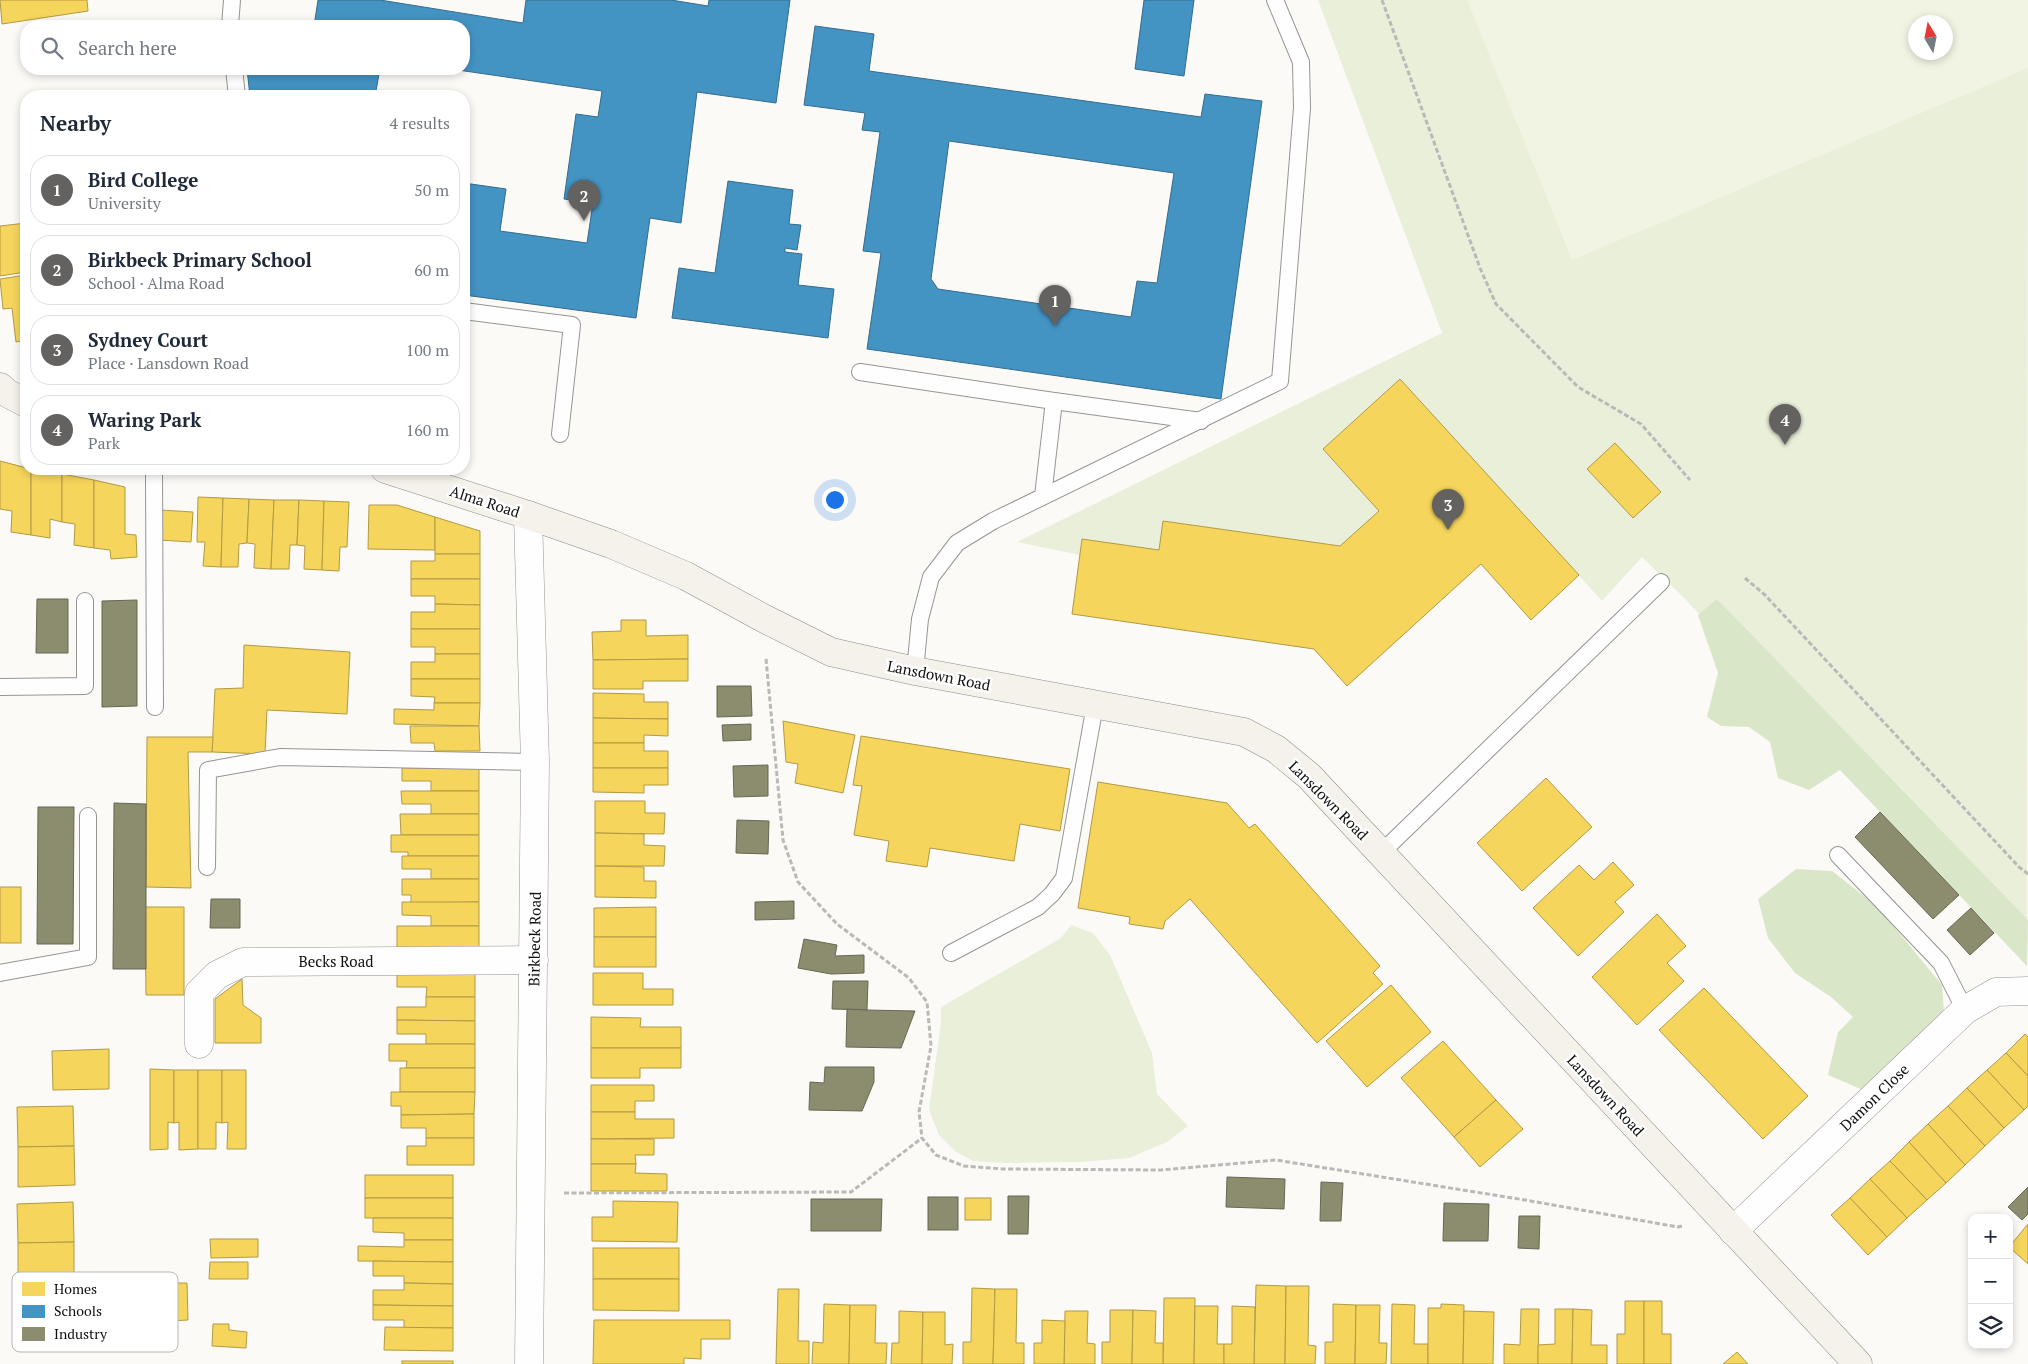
<!DOCTYPE html>
<html lang="en">
<head>
<meta charset="utf-8">
<style>
  :root { --surface:#fff; --page:#f6f6f7; --text:#1f2937; --muted:#747a83; --line:#e0e1e3; --accent:#636261 }
  body { margin:0; font-family:"PT Serif",serif; background:var(--page); color:var(--text) }
  .controls { position:absolute; right:15px; bottom:15px; display:grid; overflow:hidden; border-radius:10px; box-shadow:0 2px 8px #0003 }
  .controls button { width:45px; height:45px; display:grid; place-items:center; padding:0; border:0; border-bottom:1px solid var(--line); background:var(--surface); color:var(--text); font:25px sans-serif }
  .compass { position:absolute; left:1908px; top:15px; width:45px; height:45px; border-radius:50%; background:var(--surface); box-shadow:0 2px 8px #0003; rotate:350deg }
  .you { position:absolute; left:834px; top:499px; width:18px; height:18px; margin:-12px; border:4px solid #fff; border-radius:50%; background:#1a73e8; box-shadow:0 0 0 8px #1a73e833 }
  .badge { display:grid; place-items:center; width:32px; height:32px; border-radius:50%; background:var(--accent); color:#fff; font-size:16px; font-weight:700 }
  .pin { position:absolute; translate:-50% -41px; filter:drop-shadow(0 1px 2px #0008) }
  .pin::after { content:''; position:absolute; top:26px; width:18px; height:15px; background:inherit; clip-path:polygon(0 0,100% 0,50% 100%) }
  .list { margin:0; padding:0; list-style:none }
  h2 { display:flex; justify-content:space-between; align-items:center; height:65px; margin:0; padding:0 20px; font-size:21px }
  h2 small { font-size:16px; font-weight:400; color:var(--muted) }
  .list li { display:grid; grid-template-columns:32px 1fr auto; gap:15px; align-items:center; box-sizing:border-box; height:70px; margin:0 10px 10px; padding:0 10px; border:1px solid var(--line); border-radius:20px }
  .list b { display:block; font-size:19px; white-space:nowrap }
  .list p { margin:0; font-size:16px; white-space:nowrap; color:var(--muted) }
  .list em { font-size:16px; font-style:normal; color:var(--muted) }
  .icon { flex:none; width:28px; height:28px; fill:none; stroke:currentColor; stroke-width:2; stroke-linecap:round; stroke-linejoin:round }
  .map { position:relative; flex:none; width:2028px; height:1364px; overflow:hidden }
  .search { position:absolute; background:var(--surface); box-shadow:0 2px 8px #0003; left:20px; top:20px; width:450px; height:55px; display:flex; align-items:center; gap:12px; box-sizing:border-box; padding:0 18px; border-radius:20px; color:var(--muted); font-size:19px }
  .panel { position:absolute; background:var(--surface); box-shadow:0 2px 8px #0003; left:20px; top:90px; width:450px; height:385px; border-radius:20px }
  .map>svg:first-child { display:block }
  .green { fill:#e9efd9; fill-rule:evenodd }
  .forest { fill:#dae6c8 }
  .pitch { fill:#f1f3e3; fill-rule:evenodd }
  .homes { fill:#f6d55c; stroke:#b19a45 }
  .schools { fill:#4393c3; stroke:#346c8d; fill-rule:evenodd }
  .industry { fill:#8c8c6e; stroke:#676752 }
  .lines { fill:none; stroke-linecap:round; stroke-linejoin:round }
  .lane-casing { stroke:#969594; stroke-width:18 }
  .street-casing { stroke:#969594; stroke-width:29 }
  .secondary-casing { stroke:#8d8c8b; stroke-width:29 }
  .path { stroke:#b9b9b8; stroke-width:3; stroke-dasharray:5 2.5; stroke-linecap:butt }
  .lane { stroke:#fffefe; stroke-width:16 }
  .street { stroke:#fffefe; stroke-width:28 }
  .secondary { stroke:#f5f2ec; stroke-width:28 }
  .labels { text-anchor:middle; dominant-baseline:central; stroke-width:5; stroke-linejoin:round; paint-order:stroke }
  .street-label { font-size:15px; fill:#101010; stroke:#fff }
  .key { fill:#fff; stroke:#b7b7b7; stroke-width:1 }
  .key-label { font-size:14px; fill:#101010 }
</style>
</head>
<body>
<div class="map">
<svg width="2028" height="1364" viewBox="0 0 2028 1364">
  <rect width="100%" height="100%" fill="#fcfaf7"/>
  <g class="green">
    <path d="M1318,0h710l-1,966 -341,-366 -44,-43 -40,44 -202,-222 -77,70 56,62 -39,35 -177,-25 -4,29 -76,-11 -3,16 -63,-13 425,-209zM1916,22h30v30h-30z"/>
    <polygon points="1071,925 1093,933 1110,955 1152,1053 1157,1094 1188,1126 1167,1142 1129,1158 1081,1162 1006,1163 973,1161 956,1152 939,1135 929,1110 941,1023 941,1007 1061,938"/>
  </g>
  <g class="forest">
    <polygon points="1717,599 2028,920 2027,966 1840,770 1809,790 1778,778 1770,742 1749,727 1721,726 1707,717 1718,673 1698,615"/>
    <polygon points="1796,869 1832,871 1877,906 1942,985 1944,1012 1863,1090 1828,1075 1838,1032 1853,1017 1831,997 1795,973 1768,938 1758,899"/>
  </g>
  <path class="pitch" d="M1467,0h561v68l-456,192zM1916,22h30v30h-30z"/>
  <g class="homes">
    <polygon points="0,0 87,0 88,11 2,24"/>
    <polygon points="26,223 26,272 0,276 0,226"/>
    <polygon points="26,275 26,340 16,342 12,308 3,309 0,279"/>
    <polygon points="1400,379 1579,575 1531,620 1481,564 1347,686 1314,649 1072,614 1082,539 1159,550 1163,521 1340,546 1379,511 1323,449"/>
    <polygon points="1615,443 1661,492 1633,518 1587,469"/>
    <polygon points="0,461 31,469 31,535 11,532 12,511 0,509"/>
    <polygon points="31,469 62,474 62,522 50,519 50,538 31,535"/>
    <polygon points="62,474 94,480 94,548 74,545 75,524 62,522"/>
    <polygon points="94,480 125,487 125,534 136,535 137,557 111,559 110,550 94,548"/>
    <polygon points="198,497 223,498 221,567 203,566 205,542 197,542"/>
    <polygon points="223,498 249,499 247,543 239,544 238,567 221,567"/>
    <polygon points="249,499 274,500 271,569 254,568 255,544 247,543"/>
    <polygon points="274,500 299,500 297,545 290,545 289,569 271,569"/>
    <polygon points="299,500 324,501 322,570 304,569 305,546 297,545"/>
    <polygon points="324,501 349,502 347,547 340,547 339,571 322,570"/>
    <polygon points="369,505 397,505 435,517 435,550 368,549"/>
    <polygon points="161,510 193,512 191,542 160,540"/>
    <polygon points="435,517 480,531 480,554 435,554"/>
    <polygon points="435,554 480,554 480,579 411,579 411,561 435,561"/>
    <polygon points="411,579 480,579 480,605 435,604 435,596 411,596"/>
    <polygon points="435,604 480,605 480,629 411,629 411,612 435,612"/>
    <polygon points="621,620 646,620 646,636 688,635 688,659 593,660 592,632 621,631"/>
    <polygon points="411,629 480,629 480,654 435,654 435,647 411,647"/>
    <polygon points="244,645 350,652 347,714 267,710 265,754 212,752 215,689 243,688"/>
    <polygon points="435,654 480,654 480,679 411,679 411,662 435,662"/>
    <polygon points="688,659 688,681 643,681 643,689 593,689 593,660"/>
    <polygon points="411,679 480,679 480,703 434,703 435,697 411,696"/>
    <polygon points="593,693 644,694 644,702 668,702 668,719 593,718"/>
    <polygon points="434,703 480,703 479,726 394,724 394,709 434,710"/>
    <polygon points="593,718 668,719 668,736 644,735 644,743 593,743"/>
    <polygon points="783,721 855,735 843,793 795,783 798,764 786,762"/>
    <polygon points="410,726 479,726 480,751 435,751 434,743 411,743"/>
    <polygon points="861,736 1070,769 1060,831 1020,824 1014,861 930,848 927,867 886,861 889,841 854,835 862,786 853,785"/>
    <polygon points="147,737 213,737 212,752 188,752 191,888 146,887"/>
    <polygon points="593,743 644,743 644,751 668,751 668,768 593,768"/>
    <polygon points="402,768 479,768 479,791 431,791 431,781 402,781"/>
    <polygon points="593,768 668,768 668,785 644,785 644,793 593,792"/>
    <polygon points="1546,778 1592,827 1522,891 1477,843"/>
    <polygon points="1098,782 1227,803 1249,828 1255,824 1380,966 1373,973 1383,984 1317,1043 1190,899 1165,921 1163,929 1129,924 1130,917 1078,908"/>
    <polygon points="401,791 479,791 479,814 431,814 431,804 402,804"/>
    <polygon points="595,801 645,801 645,813 665,813 664,834 595,833"/>
    <polygon points="400,814 479,814 479,835 401,835"/>
    <polygon points="595,833 644,834 644,845 665,846 664,866 595,866"/>
    <polygon points="391,835 479,835 479,856 408,856 408,852 391,852"/>
    <polygon points="402,856 479,856 479,879 431,879 431,869 402,869"/>
    <polygon points="1613,862 1634,885 1615,902 1624,912 1578,956 1533,908 1579,865 1594,880"/>
    <polygon points="595,866 644,867 644,881 656,881 656,898 595,897"/>
    <polygon points="402,879 479,879 479,902 411,903 411,895 402,895"/>
    <rect x="0" y="887" width="21" height="56"/>
    <polygon points="402,902 479,902 479,926 431,926 431,916 402,915"/>
    <polygon points="145,907 184,907 184,995 146,995"/>
    <polygon points="656,907 656,937 594,937 594,908"/>
    <polygon points="1657,914 1686,946 1667,963 1684,981 1637,1025 1592,977"/>
    <rect x="397" y="926" width="82" height="23"/>
    <rect x="594" y="937" width="62" height="30"/>
    <polygon points="593,973 643,973 643,989 673,989 673,1005 593,1005"/>
    <polygon points="397,974 475,974 475,997 426,997 427,987 397,987"/>
    <polygon points="242,979 243,1005 261,1018 261,1043 215,1043 215,999"/>
    <polygon points="1391,985 1431,1032 1367,1087 1326,1041"/>
    <polygon points="1704,988 1808,1096 1763,1139 1659,1030"/>
    <polygon points="426,997 475,997 475,1021 397,1020 397,1007 426,1007"/>
    <polygon points="591,1017 641,1018 640,1027 681,1027 681,1048 591,1048"/>
    <polygon points="397,1020 475,1021 475,1044 426,1044 426,1034 397,1034"/>
    <polygon points="2025,1034 2028,1037 2028,1076 2006,1053"/>
    <polygon points="1443,1041 1496,1100 1454,1137 1401,1078"/>
    <polygon points="389,1044 475,1044 475,1068 406,1068 407,1061 389,1061"/>
    <polygon points="591,1048 681,1048 681,1068 640,1068 640,1078 591,1078"/>
    <polygon points="109,1049 109,1089 53,1090 52,1051"/>
    <polygon points="2006,1053 2028,1076 2028,1106 2024,1110 1987,1070"/>
    <rect x="400" y="1068" width="75" height="24"/>
    <polygon points="150,1069 174,1070 174,1123 168,1122 168,1149 150,1150"/>
    <polygon points="174,1070 198,1070 198,1149 179,1150 179,1122 174,1123"/>
    <polygon points="198,1070 222,1070 222,1123 216,1122 216,1149 198,1149"/>
    <polygon points="222,1070 246,1070 246,1149 227,1149 228,1122 222,1123"/>
    <polygon points="1987,1070 2024,1110 2004,1128 1967,1088"/>
    <polygon points="591,1085 654,1085 654,1101 635,1101 635,1112 591,1112"/>
    <polygon points="1967,1088 2004,1128 1985,1146 1948,1106"/>
    <polygon points="391,1092 475,1092 474,1114 401,1115 401,1106 391,1106"/>
    <polygon points="1496,1100 1523,1129 1480,1167 1454,1137"/>
    <polygon points="73,1106 74,1146 18,1147 17,1107"/>
    <polygon points="1948,1106 1985,1146 1965,1165 1928,1124"/>
    <polygon points="591,1112 635,1112 635,1119 674,1119 674,1138 591,1139"/>
    <polygon points="474,1114 474,1138 426,1138 426,1128 401,1128 401,1115"/>
    <polygon points="1928,1124 1965,1165 1946,1183 1909,1142"/>
    <polygon points="426,1138 474,1138 474,1165 407,1165 407,1146 426,1146"/>
    <polygon points="591,1139 654,1139 654,1155 635,1155 636,1164 591,1164"/>
    <polygon points="1909,1142 1946,1183 1927,1200 1890,1161"/>
    <polygon points="74,1146 75,1185 18,1187 18,1147"/>
    <polygon points="1890,1161 1927,1200 1907,1218 1870,1179"/>
    <polygon points="591,1164 636,1164 635,1173 667,1174 667,1191 591,1191"/>
    <rect x="365" y="1175" width="88" height="23"/>
    <polygon points="1870,1179 1907,1218 1887,1237 1850,1198"/>
    <rect x="365" y="1198" width="88" height="20"/>
    <rect x="965" y="1198" width="26" height="22"/>
    <polygon points="1850,1198 1887,1237 1868,1255 1831,1215"/>
    <polygon points="613,1201 678,1202 677,1242 592,1241 592,1217 613,1217"/>
    <polygon points="73,1202 74,1242 18,1243 17,1204"/>
    <polygon points="373,1218 453,1218 453,1240 404,1240 404,1233 373,1232"/>
    <polygon points="2028,1224 2028,1264 2009,1247"/>
    <polygon points="210,1239 258,1239 258,1257 211,1258"/>
    <polygon points="404,1240 453,1240 453,1262 358,1261 358,1246 404,1247"/>
    <polygon points="74,1242 74,1282 18,1283 18,1243"/>
    <rect x="593" y="1248" width="86" height="31"/>
    <polygon points="373,1261 453,1262 453,1284 404,1283 404,1276 373,1276"/>
    <polygon points="210,1262 248,1262 248,1279 209,1279"/>
    <polygon points="593,1279 679,1279 679,1311 593,1310"/>
    <polygon points="168,1283 187,1283 188,1320 169,1321"/>
    <polygon points="404,1283 453,1284 453,1306 373,1305 373,1290 404,1290"/>
    <polygon points="1256,1285 1286,1286 1285,1364 1254,1364"/>
    <polygon points="1286,1286 1309,1286 1308,1345 1316,1346 1315,1364 1285,1364"/>
    <polygon points="972,1288 995,1289 993,1364 963,1364 963,1342 971,1342"/>
    <polygon points="778,1289 799,1289 798,1341 809,1341 809,1364 776,1364"/>
    <polygon points="995,1289 1017,1289 1016,1343 1024,1343 1024,1364 993,1364"/>
    <polygon points="1164,1298 1195,1298 1194,1364 1163,1364"/>
    <polygon points="1625,1301 1644,1301 1644,1364 1617,1364 1617,1334 1625,1334"/>
    <polygon points="1644,1301 1662,1301 1662,1334 1671,1334 1671,1364 1644,1364"/>
    <polygon points="824,1304 850,1305 849,1364 812,1364 813,1342 823,1343"/>
    <polygon points="1333,1304 1356,1305 1355,1364 1325,1364 1325,1342 1333,1342"/>
    <polygon points="1392,1304 1415,1305 1414,1344 1428,1344 1428,1364 1391,1364"/>
    <polygon points="1441,1304 1464,1305 1463,1364 1428,1364 1428,1308 1441,1308"/>
    <polygon points="373,1305 453,1306 453,1328 404,1328 404,1320 373,1320"/>
    <polygon points="850,1305 876,1305 875,1343 887,1343 886,1364 849,1364"/>
    <polygon points="1356,1305 1380,1305 1379,1343 1387,1343 1386,1364 1355,1364"/>
    <polygon points="1195,1306 1218,1306 1217,1344 1224,1344 1224,1364 1194,1364"/>
    <polygon points="1232,1306 1255,1307 1254,1364 1224,1364 1224,1344 1232,1344"/>
    <polygon points="1521,1309 1539,1309 1538,1364 1504,1364 1504,1344 1520,1345"/>
    <polygon points="1555,1309 1573,1309 1572,1364 1538,1364 1538,1345 1555,1344"/>
    <polygon points="1573,1309 1592,1310 1591,1345 1607,1345 1607,1364 1572,1364"/>
    <polygon points="1110,1310 1133,1310 1132,1364 1102,1364 1102,1342 1110,1342"/>
    <polygon points="1133,1310 1156,1311 1155,1343 1163,1343 1163,1364 1132,1364"/>
    <polygon points="899,1311 923,1312 922,1364 891,1364 892,1343 899,1343"/>
    <polygon points="1065,1311 1088,1311 1087,1343 1095,1344 1095,1364 1064,1364"/>
    <polygon points="1464,1311 1494,1312 1493,1364 1463,1364"/>
    <polygon points="923,1312 945,1312 945,1345 953,1344 952,1364 922,1364"/>
    <polygon points="594,1320 730,1320 730,1339 701,1339 701,1359 684,1358 684,1364 593,1364"/>
    <polygon points="1042,1320 1065,1321 1064,1364 1034,1364 1034,1343 1042,1343"/>
    <polygon points="213,1324 229,1324 229,1330 247,1332 246,1348 212,1346"/>
    <polygon points="385,1327 453,1328 453,1351 384,1350"/>
    <polygon points="1737,1352 1748,1364 1723,1364"/>
    <rect x="402" y="1361" width="51" height="3"/>
  </g>
  <g class="schools">
    <polygon points="318,0 380,0 523,23 526,0 671,0 708,6 709,0 790,0 776,103 697,92 681,223 650,218 636,318 464,295 464,183 506,189 500,231 587,243 593,203 564,199 576,114 598,117 602,91 451,69 464,69 464,26 314,26"/>
    <polygon points="1144,0 1194,0 1184,76 1135,69"/>
    <path d="M815,26l59,8 -5,37 332,46 4,-23 57,7 -41,298 -354,-50 14,-96 -18,-2 17,-119 -18,-2 3,-17 -61,-8zM949,141l225,32 -17,110 -20,-2 -6,36 -193,-28 -7,-10z"/>
    <polygon points="247,69 380,69 375,96 250,96"/>
    <polygon points="728,181 793,190 789,224 801,225 797,250 785,248 785,252 802,254 798,285 834,289 828,338 672,318 679,268 715,273"/>
  </g>
  <g class="industry">
    <polygon points="37,599 68,599 68,653 36,653"/>
    <polygon points="137,600 137,706 102,707 102,601"/>
    <polygon points="717,686 751,686 752,716 717,717"/>
    <polygon points="751,724 751,740 723,741 722,725"/>
    <polygon points="768,765 768,796 734,797 733,766"/>
    <polygon points="114,803 146,804 146,969 113,969"/>
    <polygon points="38,807 74,807 73,944 37,944"/>
    <polygon points="1880,812 1959,895 1933,919 1855,837"/>
    <polygon points="737,820 769,821 768,854 736,853"/>
    <polygon points="211,899 240,899 240,928 210,928"/>
    <polygon points="794,901 794,919 755,920 755,902"/>
    <polygon points="1971,908 1994,933 1970,955 1947,930"/>
    <polygon points="804,939 837,945 835,956 864,955 864,973 831,974 798,968"/>
    <polygon points="833,981 868,981 867,1010 832,1009"/>
    <polygon points="847,1009 867,1010 915,1011 901,1048 846,1047"/>
    <polygon points="825,1067 874,1067 874,1082 862,1111 809,1110 810,1082 824,1083"/>
    <polygon points="1227,1177 1285,1179 1284,1209 1226,1207"/>
    <polygon points="1321,1182 1343,1183 1341,1221 1320,1221"/>
    <polygon points="2028,1187 2028,1214 2022,1220 2008,1207"/>
    <polygon points="1008,1196 1029,1196 1028,1234 1008,1234"/>
    <rect x="928" y="1197" width="30" height="33"/>
    <polygon points="811,1199 882,1199 881,1231 811,1231"/>
    <polygon points="1444,1203 1489,1204 1488,1241 1443,1241"/>
    <polygon points="1519,1216 1540,1216 1539,1249 1518,1248"/>
  </g>
  <g class="lines">
    <defs>
      <g id="lane">
        <polyline points="230,26 232,0"/>
        <polyline points="234,69 237,96"/>
        <polyline points="464,311 572,325 560,434"/>
        <polyline points="860,372 1054,401"/>
        <polyline points="154,469 155,707"/>
        <polyline points="1043,496 1054,401 1201,421"/>
        <polyline points="915,671 920,619 931,577 957,543 993,521 1280,381 1302,108 1301,62 1275,0"/>
        <polyline points="0,687 85,686 85,601"/>
        <polyline points="1381,853 1661,582"/>
        <polyline points="1838,855 1941,963 1965,1010"/>
        <polyline points="207,867 208,770 280,757 535,762"/>
        <polyline points="951,953 1038,907 1052,894 1064,878 1095,705"/>
        <polyline points="0,973 88,957 88,816"/>
      </g>
      <g id="street">
        <polyline points="528,515 535,762 529,1364"/>
        <polyline points="199,1044 199,993 217,975 243,962 534,960"/>
        <polyline points="1733,1231 1965,1010 1996,992 2028,991"/>
      </g>
      <g id="secondary">
        <polyline points="0,387 7,393 26,403"/>
        <polyline points="385,469 528,515 611,544 686,576 763,618 831,652 915,671 1244,732 1276,749 1309,776 1858,1364"/>
      </g>
    </defs>
    <use href="#lane" class="lane-casing"/>
    <use href="#street" class="street-casing"/>
    <use href="#secondary" class="secondary-casing"/>
    <g class="path">
      <polyline points="1382,0 1480,268 1496,304 1578,387 1641,424 1690,480"/>
      <polyline points="1745,578 1765,595 2019,867 2028,874"/>
      <polyline points="766,659 783,840 798,882 837,924 909,978 927,1002 931,1046 919,1112 922,1138 936,1155 964,1166 1003,1169 1161,1170 1276,1160 1525,1200 1678,1227 1682,1226"/>
      <polyline points="564,1193 851,1192 922,1138"/>
    </g>
    <use href="#lane" class="lane"/>
    <use href="#street" class="street"/>
    <use href="#secondary" class="secondary"/>
  </g>
  <g class="labels">
    <g class="street-label">
      <text transform="translate(485 501) rotate(18)">Alma Road</text>
      <text transform="translate(939 675) rotate(11)">Lansdown Road</text>
      <text transform="translate(1329 800) rotate(45)">Lansdown Road</text>
      <text transform="translate(534 939) rotate(-89)">Birkbeck Road</text>
      <text x="336" y="961">Becks Road</text>
      <text transform="translate(1606 1095) rotate(47)">Lansdown Road</text>
      <text transform="translate(1874 1097) rotate(-44)">Damon Close</text>
    </g>
  </g>
  <rect x="12" y="1272" width="166" height="80" rx="8" class="key"/>
  <rect x="22" y="1282" width="23" height="14" fill="#f6d55c"/>
  <rect x="22" y="1305" width="23" height="13" fill="#4393c3"/>
  <rect x="22" y="1327" width="23" height="14" fill="#8c8c6e"/>
  <g class="key-label">
    <text x="54" y="1294">Homes</text>
    <text x="54" y="1316">Schools</text>
    <text x="54" y="1339">Industry</text>
  </g>
</svg>
<div class="controls">
<button>+</button>
<button>−</button>
<button><svg class="icon" aria-label="layers" viewBox="0 0 24 24"><path d="M12 4l9 5-9 5-9-5zM3 14l9 5 9-5"/></svg></button>
</div>
<svg class="compass" viewBox="-18 -18 36 36"><path d="M0-13l5 13h-10z" fill="#e53935"/><path d="M0 13l5-13h-10z" fill="#747a83"/></svg>
<div class="you"></div>
<div class="pin badge" style="left:1055px;top:326px">1</div>
<div class="pin badge" style="left:584px;top:221px">2</div>
<div class="pin badge" style="left:1448px;top:530px">3</div>
<div class="pin badge" style="left:1785px;top:445px">4</div>
<div class="search"><svg class="icon" aria-label="search" viewBox="0 0 24 24"><circle cx="10" cy="10" r="6"/><path d="M15 15l6 6"/></svg>Search here</div>
<section class="panel">
<h2>Nearby<small>4 results</small></h2>
<ul class="list">
<li><span class="badge">1</span><div><b>Bird College</b><p>University</p></div><em>50 m</em></li>
<li><span class="badge">2</span><div><b>Birkbeck Primary School</b><p>School · Alma Road</p></div><em>60 m</em></li>
<li><span class="badge">3</span><div><b>Sydney Court</b><p>Place · Lansdown Road</p></div><em>100 m</em></li>
<li><span class="badge">4</span><div><b>Waring Park</b><p>Park</p></div><em>160 m</em></li>
</ul>
</section>
</div>
</body>
</html>
